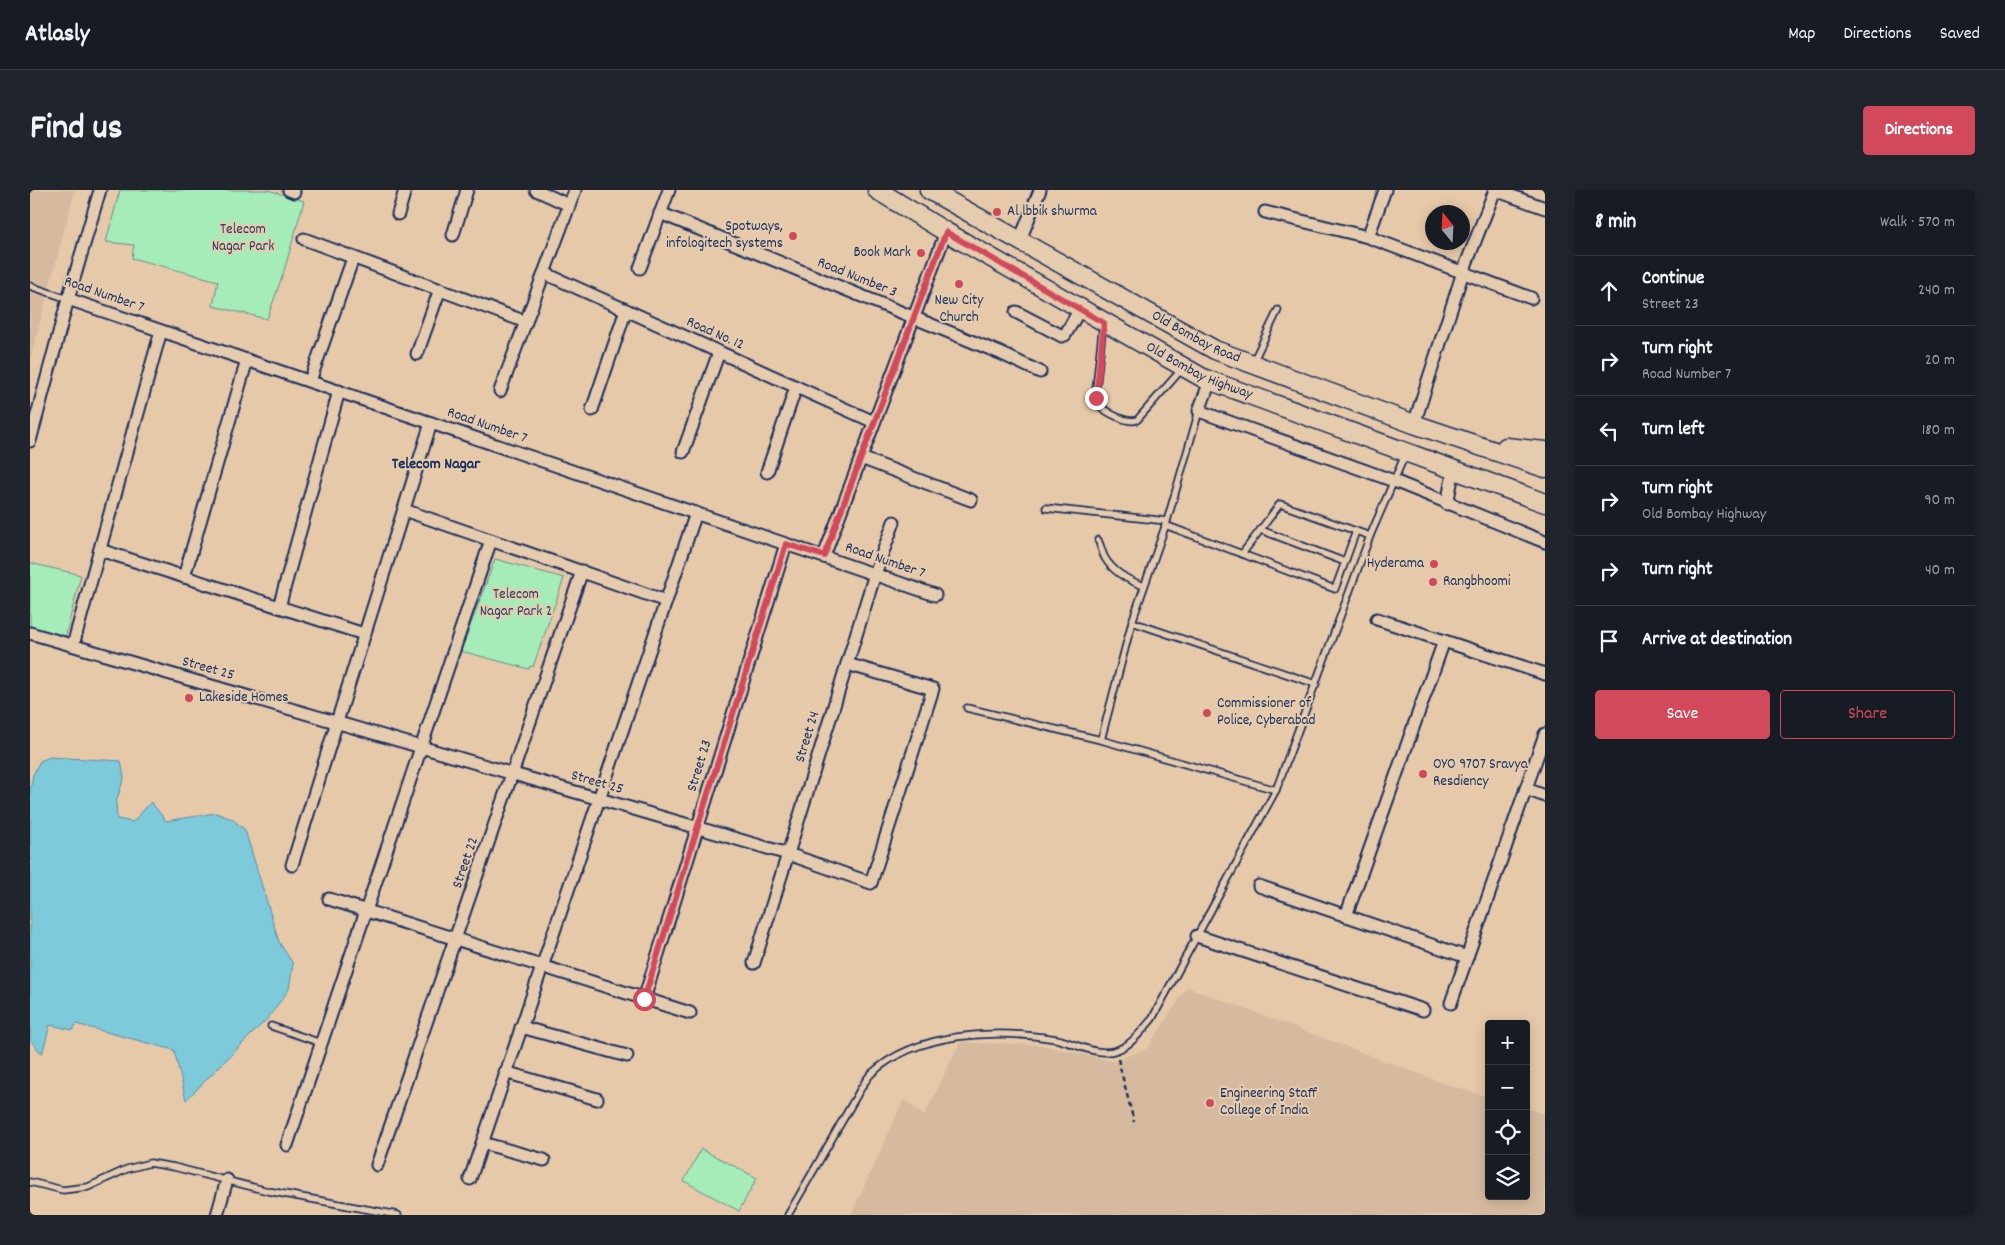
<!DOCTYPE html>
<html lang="en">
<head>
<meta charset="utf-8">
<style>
  :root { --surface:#171b24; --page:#20242c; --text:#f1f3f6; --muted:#9ea1a6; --line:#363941; --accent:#d1495b }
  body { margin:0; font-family:Dekko,sans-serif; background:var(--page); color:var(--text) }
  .controls { position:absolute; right:15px; bottom:15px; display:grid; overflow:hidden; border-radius:5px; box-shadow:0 2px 12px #0003 }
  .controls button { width:45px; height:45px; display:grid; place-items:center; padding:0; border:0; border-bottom:1px solid var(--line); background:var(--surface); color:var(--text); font:25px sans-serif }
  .compass { position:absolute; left:1395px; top:15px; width:45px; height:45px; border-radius:50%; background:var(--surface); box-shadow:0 2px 12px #0003; rotate:342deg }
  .stop { position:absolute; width:15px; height:15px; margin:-11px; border:4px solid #d1495b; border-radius:50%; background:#fff }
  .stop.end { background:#d1495b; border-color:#fff; box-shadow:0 1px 5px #0008 }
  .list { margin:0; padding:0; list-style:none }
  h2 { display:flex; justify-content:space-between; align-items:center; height:65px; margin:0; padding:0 20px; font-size:21px }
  h2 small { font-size:16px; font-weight:400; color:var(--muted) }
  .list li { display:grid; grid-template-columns:32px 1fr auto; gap:15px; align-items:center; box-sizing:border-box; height:70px; padding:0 20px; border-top:1px solid var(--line) }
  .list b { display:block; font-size:19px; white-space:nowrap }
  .list p { margin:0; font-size:16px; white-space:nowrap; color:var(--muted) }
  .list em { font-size:16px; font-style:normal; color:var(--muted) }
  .actions { display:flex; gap:10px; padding:15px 20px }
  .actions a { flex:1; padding:11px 0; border:1px solid var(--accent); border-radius:5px; text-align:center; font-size:18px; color:var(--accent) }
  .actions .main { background:var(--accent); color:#fff }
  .icon { flex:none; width:28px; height:28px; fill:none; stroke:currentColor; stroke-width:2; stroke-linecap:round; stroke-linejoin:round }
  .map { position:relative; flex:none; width:1515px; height:1025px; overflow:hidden; border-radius:5px }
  header { display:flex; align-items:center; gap:30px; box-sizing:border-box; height:70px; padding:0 25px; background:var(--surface); border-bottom:1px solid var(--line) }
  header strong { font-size:24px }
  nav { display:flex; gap:28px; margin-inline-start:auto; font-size:18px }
  .intro { display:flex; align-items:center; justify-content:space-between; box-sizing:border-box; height:120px; padding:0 30px }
  h1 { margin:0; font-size:35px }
  .button { padding:12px 22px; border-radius:5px; background:var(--accent); color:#fff; font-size:18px; font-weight:700 }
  main { display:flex; gap:30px; padding:0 30px }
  aside { flex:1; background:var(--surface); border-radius:5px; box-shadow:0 2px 12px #0003 }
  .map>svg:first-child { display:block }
  .built { fill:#d6ba9f }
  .green { fill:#a6ecb8; stroke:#608e8b }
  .water { fill:#7ccada; stroke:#558ca8 }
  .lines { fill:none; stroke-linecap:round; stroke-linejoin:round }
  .lane-casing { stroke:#1b2f5e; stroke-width:9 }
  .street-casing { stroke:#1b2f5e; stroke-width:15 }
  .primary-casing { stroke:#1b2f5e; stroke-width:21 }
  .path { stroke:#1b2f5e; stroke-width:2.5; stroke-dasharray:5 4; stroke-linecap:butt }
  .lane { stroke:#e6ccae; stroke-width:5.5 }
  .street { stroke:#e6ccae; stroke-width:11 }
  .primary { stroke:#e6ccae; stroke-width:18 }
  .route { stroke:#d1495b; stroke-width:6 }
  .poi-dot { fill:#d1495b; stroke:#e6ccae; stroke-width:2 }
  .labels { text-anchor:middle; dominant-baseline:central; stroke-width:4; stroke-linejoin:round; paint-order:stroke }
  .poi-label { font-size:15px; fill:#1b2f5e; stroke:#e6ccae; text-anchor:start }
  .park-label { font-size:15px; fill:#294267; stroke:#e6ccae }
  .street-label { font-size:15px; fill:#1b2f5e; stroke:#e6ccae }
  .neighbourhood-label { font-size:16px; font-weight:bold; fill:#1b2f5e; stroke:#e6ccae }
</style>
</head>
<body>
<header>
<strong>Atlasly</strong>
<nav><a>Map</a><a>Directions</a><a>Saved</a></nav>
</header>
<div class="intro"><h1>Find us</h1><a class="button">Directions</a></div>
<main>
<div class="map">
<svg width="1515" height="1025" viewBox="0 0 1515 1025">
  <rect width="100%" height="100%" fill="#e6c9a9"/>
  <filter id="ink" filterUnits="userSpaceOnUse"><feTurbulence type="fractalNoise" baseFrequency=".02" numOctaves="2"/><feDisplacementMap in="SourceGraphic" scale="10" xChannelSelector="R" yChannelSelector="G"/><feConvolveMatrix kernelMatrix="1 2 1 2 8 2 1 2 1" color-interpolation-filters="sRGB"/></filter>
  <g filter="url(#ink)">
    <g class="built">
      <polygon points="0,0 45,0 0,170"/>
      <polygon points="1157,797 1419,895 1459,907 1459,1006 1496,1006 1496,918 1515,924 1515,1025 821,1025 874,909 894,926 930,852 1011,855 1083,871 1117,859"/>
    </g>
    <g class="green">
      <polygon points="90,0 238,0 274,11 253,84 237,129 183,116 188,91 102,68 104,55 76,52"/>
      <polygon points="465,369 534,388 503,477 500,476 499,479 431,461"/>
      <polygon points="0,373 51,385 35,448 0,438"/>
      <polygon points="671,959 727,988 709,1021 654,991"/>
    </g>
    <polygon class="water" points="20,567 91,571 94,588 86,612 87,629 103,632 121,612 136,631 186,623 202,629 215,640 249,752 263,774 259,799 239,827 156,910 144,860 46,834 43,840 20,835 12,864 0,850 0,600 3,585 10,571"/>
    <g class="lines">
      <defs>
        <g id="lane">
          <polyline points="0,96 38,109"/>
          <path d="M1073,134l-8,74c2,11 31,26 42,22l45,-51"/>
          <polyline points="1223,172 1248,120"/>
          <polyline points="1169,221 1137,331 1102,432 1071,550 1246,600"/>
          <polyline points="1016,318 1137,331"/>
          <polyline points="1135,335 1305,399 1315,372"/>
          <polyline points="1231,340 1315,372 1326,341"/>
          <path d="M1068,350c3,6 4,13 7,18 8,14 25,23 39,28"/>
          <polyline points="1212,364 1250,314 1340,346"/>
          <polyline points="1102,432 1286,494"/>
          <polyline points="937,518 1071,550"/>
          <polyline points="241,836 291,853"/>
          <polyline points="0,992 33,1000 58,997 97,979 120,973 144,977 238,1001 368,1025"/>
          <path d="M758,1025l72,-125c3,-5 7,-12 11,-16 46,-43 126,-45 185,-35 15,3 32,13 48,13 22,1 35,-18 48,-33l124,-229 94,-254 35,-81"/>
        </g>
        <g id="street">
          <polyline points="259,0 264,2"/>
          <polyline points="506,0 539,15"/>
          <polyline points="1465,0 1515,18"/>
          <polyline points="1235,22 1338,47 1501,108"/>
          <polyline points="630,23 970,163 1010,182"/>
          <polyline points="368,24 375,0"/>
          <polyline points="423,45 437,0"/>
          <polyline points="1338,47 1355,0"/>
          <polyline points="274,49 496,132"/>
          <polyline points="990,50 1010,0"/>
          <polyline points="610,78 639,0"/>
          <polyline points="514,83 844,232"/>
          <polyline points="38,109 905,405"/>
          <polyline points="986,122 1032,146 1035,145 1050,119"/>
          <polyline points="387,164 410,99"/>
          <polyline points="280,191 323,68"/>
          <polyline points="1180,191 1169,221 1364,291 1515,352"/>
          <polyline points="470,201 545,0"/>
          <polyline points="562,220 596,120"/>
          <polyline points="1384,234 1433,82 1465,0"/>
          <polyline points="0,251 38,109 70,0"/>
          <polyline points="653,262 689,162"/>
          <polyline points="831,268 941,310"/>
          <polyline points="737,282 766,197"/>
          <polyline points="1417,314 1424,278"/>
          <polyline points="374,320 636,411"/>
          <polyline points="70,360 334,444"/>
          <polyline points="794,366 916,42"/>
          <polyline points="154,387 217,170"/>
          <polyline points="249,417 309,201"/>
          <polyline points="1347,429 1515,484"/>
          <polyline points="0,443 758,664 841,693 903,499 817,474"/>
          <polyline points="43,455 131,141"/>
          <polyline points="1496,599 1515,606"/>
          <polyline points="262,675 401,233"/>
          <polyline points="1229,696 1437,767"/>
          <polyline points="299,709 660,823"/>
          <polyline points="1316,726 1414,451"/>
          <polyline points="1167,746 1393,820"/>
          <polyline points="724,773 845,384 864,332"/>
          <polyline points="614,809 756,354"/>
          <polyline points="1421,813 1515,544"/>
          <polyline points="491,837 597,866"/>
          <polyline points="475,882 567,909"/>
          <polyline points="452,953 514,970"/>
          <polyline points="257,955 461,350"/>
          <polyline points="347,975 552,381"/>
          <polyline points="440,989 666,323"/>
          <polyline points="187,1025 197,990"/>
        </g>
        <g id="primary">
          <path id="s1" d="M847,0l69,42 257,146 342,125"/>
          <path id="s2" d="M899,0l286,160 199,74 131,44"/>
          <polyline points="1476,257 1515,261"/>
        </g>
      </defs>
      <use href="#lane" class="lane-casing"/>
      <use href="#street" class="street-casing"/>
      <use href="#primary" class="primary-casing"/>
      <polyline class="path" points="1088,869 1104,932"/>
      <use href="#lane" class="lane"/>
      <use href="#street" class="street"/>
      <use href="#primary" class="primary"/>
    </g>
  </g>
  <g class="lines" filter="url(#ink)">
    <polyline class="route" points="614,809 756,354 794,366 916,42 1074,133 1066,208"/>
  </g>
  <g class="poi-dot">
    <circle cx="967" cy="22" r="5"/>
    <circle cx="763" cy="46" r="5"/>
    <circle cx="891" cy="63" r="5"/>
    <circle cx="929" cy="94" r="5"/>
    <circle cx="1404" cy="374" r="5"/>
    <circle cx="1403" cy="392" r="5"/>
    <circle cx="159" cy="508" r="5"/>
    <circle cx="1177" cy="523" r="5"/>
    <circle cx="1393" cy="584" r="5"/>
    <circle cx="1180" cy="913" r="5"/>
  </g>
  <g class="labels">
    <g class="poi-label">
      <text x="977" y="22">Al lbbik shwrma</text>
      <text x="753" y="37" text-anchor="end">Spotways,<tspan x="753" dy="17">infologitech systems</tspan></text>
      <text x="881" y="63" text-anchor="end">Book Mark</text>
      <text x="929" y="111" text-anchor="middle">New City<tspan x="929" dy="17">Church</tspan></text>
      <text x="1394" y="374" text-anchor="end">Hyderama</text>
      <text x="1413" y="392">Rangbhoomi</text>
      <text x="169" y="508">Lakeside Homes</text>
      <text x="1187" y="514">Commissioner of<tspan x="1187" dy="17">Police, Cyberabad</tspan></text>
      <text x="1403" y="575">OYO 9707 Sravya<tspan x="1403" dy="17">Resdiency</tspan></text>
      <text x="1190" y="904">Engineering Staff<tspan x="1190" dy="17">College of India</tspan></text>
    </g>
    <g class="park-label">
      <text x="213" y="40">Telecom<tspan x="213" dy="17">Nagar Park</tspan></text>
      <text x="486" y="405">Telecom<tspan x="486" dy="17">Nagar Park 2</tspan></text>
    </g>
    <g class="street-label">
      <text transform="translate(827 88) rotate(22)">Road Number 3</text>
      <text transform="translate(74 105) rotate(19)">Road Number 7</text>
      <text transform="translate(685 144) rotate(24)">Road No. 12</text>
      <text stroke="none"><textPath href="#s2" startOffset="305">Old Bombay Road</textPath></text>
      <text stroke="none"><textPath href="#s1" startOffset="370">Old Bombay Highway</textPath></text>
      <text transform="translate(457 236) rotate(19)">Road Number 7</text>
      <text transform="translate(855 371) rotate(19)">Road Number 7</text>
      <text transform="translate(178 479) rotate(16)">Street 25</text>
      <text transform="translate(778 547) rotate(-73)">Street 24</text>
      <text transform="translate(670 576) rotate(-73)">Street 23</text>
      <text transform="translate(567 593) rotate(16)">Street 25</text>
      <text transform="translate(436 673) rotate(-71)">Street 22</text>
    </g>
    <g class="neighbourhood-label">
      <text x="406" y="274">Telecom Nagar</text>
    </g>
  </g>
</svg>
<div class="controls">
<button>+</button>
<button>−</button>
<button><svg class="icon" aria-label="locate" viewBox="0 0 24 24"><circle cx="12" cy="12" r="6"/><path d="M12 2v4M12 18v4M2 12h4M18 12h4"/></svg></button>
<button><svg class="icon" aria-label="layers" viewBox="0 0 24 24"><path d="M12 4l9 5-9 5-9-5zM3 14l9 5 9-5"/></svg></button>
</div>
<svg class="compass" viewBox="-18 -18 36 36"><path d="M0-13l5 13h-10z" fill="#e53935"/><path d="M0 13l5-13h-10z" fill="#9ea1a6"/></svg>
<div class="stop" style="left:614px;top:809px"></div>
<div class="stop end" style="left:1066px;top:208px"></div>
</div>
<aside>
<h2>8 min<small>Walk · 570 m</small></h2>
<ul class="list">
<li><svg class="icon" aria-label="ahead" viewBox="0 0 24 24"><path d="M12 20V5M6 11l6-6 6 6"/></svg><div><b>Continue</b><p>Street 23</p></div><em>240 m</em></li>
<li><svg class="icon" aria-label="right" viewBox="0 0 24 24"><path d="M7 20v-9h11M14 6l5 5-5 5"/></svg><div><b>Turn right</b><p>Road Number 7</p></div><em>20 m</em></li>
<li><svg class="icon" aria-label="left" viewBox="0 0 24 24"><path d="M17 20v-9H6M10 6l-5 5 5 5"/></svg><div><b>Turn left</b></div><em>180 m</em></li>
<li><svg class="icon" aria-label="right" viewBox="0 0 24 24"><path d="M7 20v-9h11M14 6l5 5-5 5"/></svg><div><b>Turn right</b><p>Old Bombay Highway</p></div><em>90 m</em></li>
<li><svg class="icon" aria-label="right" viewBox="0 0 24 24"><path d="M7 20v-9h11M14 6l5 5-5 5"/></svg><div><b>Turn right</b></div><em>40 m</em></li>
<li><svg class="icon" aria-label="arrive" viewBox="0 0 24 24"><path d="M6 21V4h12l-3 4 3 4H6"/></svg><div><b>Arrive at destination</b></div></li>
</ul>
<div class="actions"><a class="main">Save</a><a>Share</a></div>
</aside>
</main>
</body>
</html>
